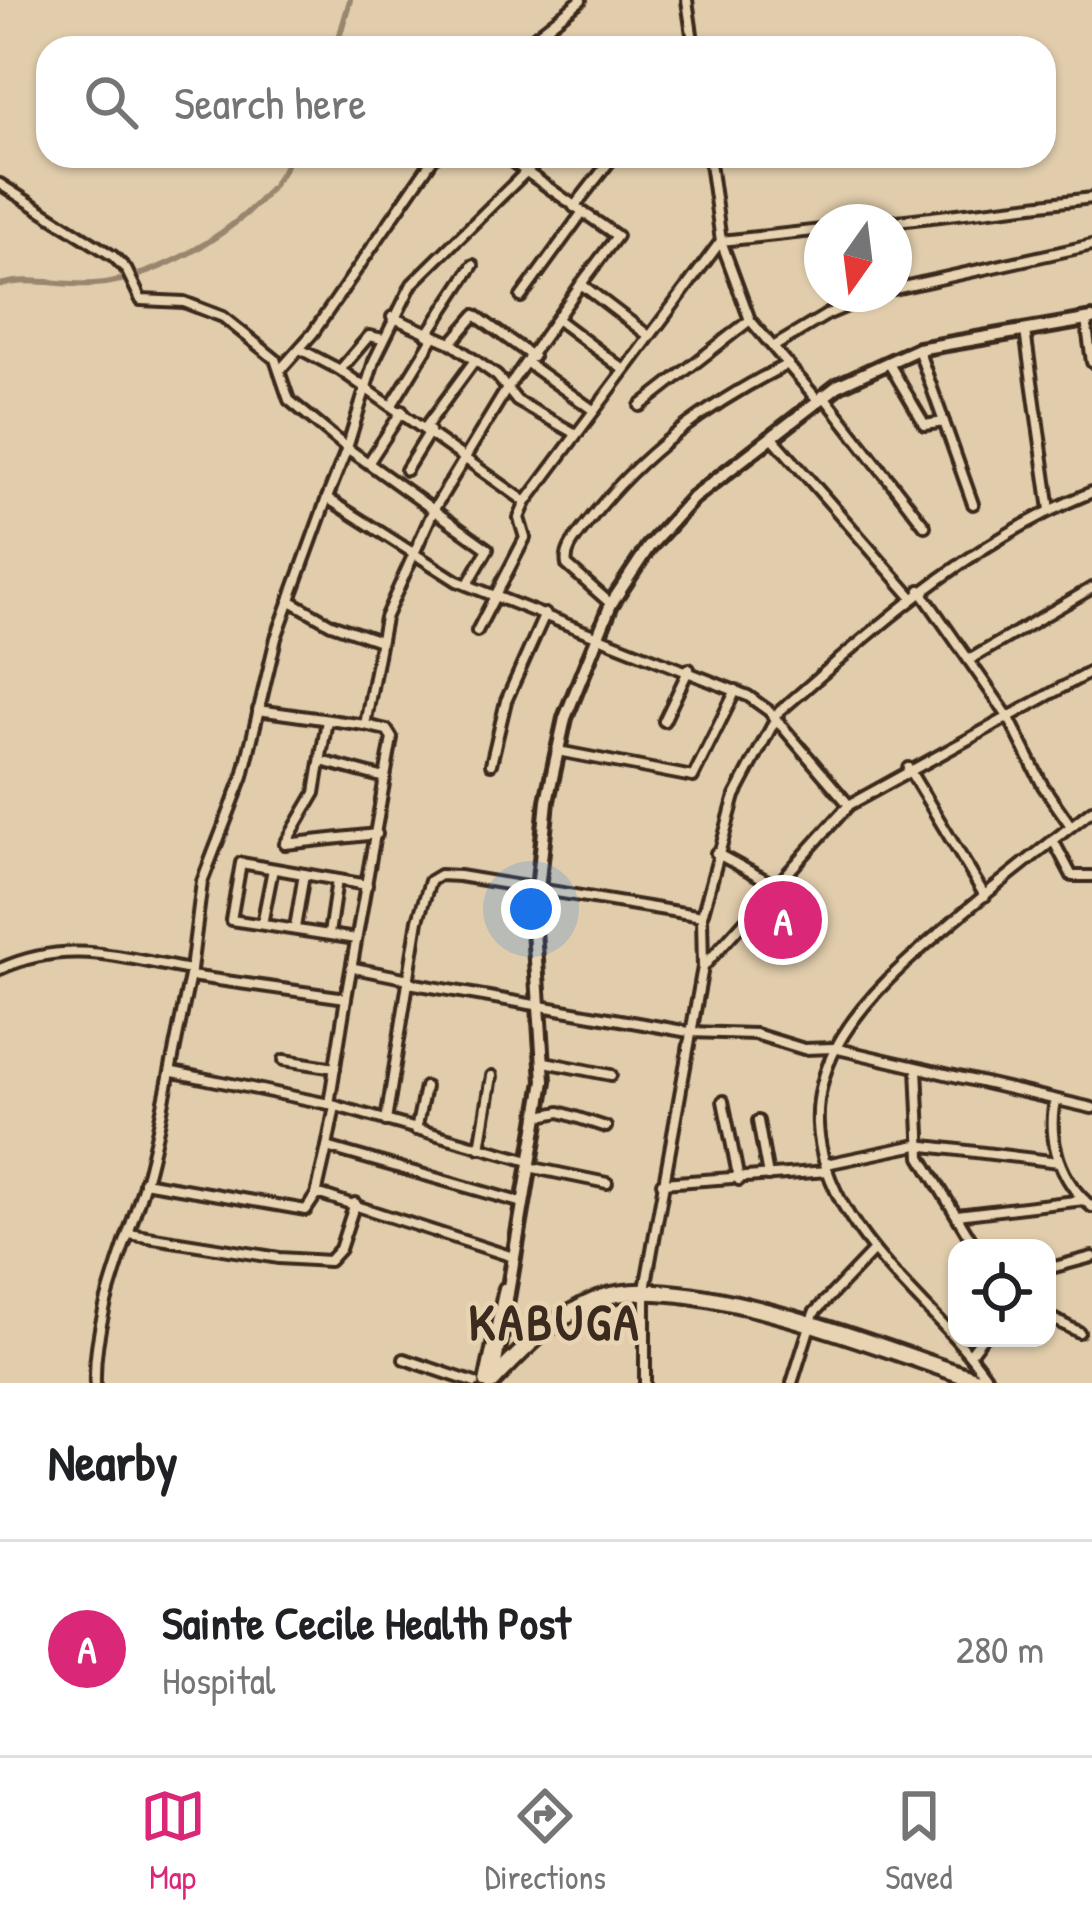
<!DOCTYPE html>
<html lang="en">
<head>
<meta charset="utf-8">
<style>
  :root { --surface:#fff; --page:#f6f6f6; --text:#202124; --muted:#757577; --line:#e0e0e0; --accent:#db2777 }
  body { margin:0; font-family:"Patrick Hand",sans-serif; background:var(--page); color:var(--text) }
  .controls { position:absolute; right:36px; bottom:36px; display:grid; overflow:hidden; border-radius:24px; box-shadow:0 3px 9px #0004 }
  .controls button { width:108px; height:108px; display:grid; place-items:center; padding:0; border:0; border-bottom:3px solid var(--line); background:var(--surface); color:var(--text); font:60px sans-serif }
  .compass { position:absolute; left:804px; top:204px; width:108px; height:108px; border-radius:50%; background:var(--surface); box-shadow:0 3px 9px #0004; rotate:194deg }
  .you { position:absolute; left:531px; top:909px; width:42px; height:42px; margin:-30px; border:9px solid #fff; border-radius:50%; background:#1a73e8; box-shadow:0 0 0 18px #1a73e833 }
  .badge { display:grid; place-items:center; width:78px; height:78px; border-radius:50%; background:var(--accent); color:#fff; font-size:39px; font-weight:700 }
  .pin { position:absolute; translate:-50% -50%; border:6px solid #fff; box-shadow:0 3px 12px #0006 }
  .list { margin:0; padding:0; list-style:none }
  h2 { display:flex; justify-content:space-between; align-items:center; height:156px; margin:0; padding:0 48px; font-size:51px }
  h2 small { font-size:39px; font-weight:400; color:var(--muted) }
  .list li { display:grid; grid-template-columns:78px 1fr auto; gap:36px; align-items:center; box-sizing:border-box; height:216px; padding:0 48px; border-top:3px solid var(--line) }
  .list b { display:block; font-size:45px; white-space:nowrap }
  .list p { margin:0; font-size:39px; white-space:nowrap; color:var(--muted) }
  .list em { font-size:39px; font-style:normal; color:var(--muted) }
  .icon { flex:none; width:66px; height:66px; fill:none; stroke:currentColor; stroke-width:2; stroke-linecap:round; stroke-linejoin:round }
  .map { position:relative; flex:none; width:1092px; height:1383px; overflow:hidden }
  .search { position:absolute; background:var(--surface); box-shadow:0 3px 9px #0004; left:36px; right:36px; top:36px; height:132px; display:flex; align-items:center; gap:30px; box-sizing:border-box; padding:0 42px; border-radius:36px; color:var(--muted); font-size:45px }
  .sheet { height:372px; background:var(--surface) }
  nav { display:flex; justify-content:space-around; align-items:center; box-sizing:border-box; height:168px; border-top:3px solid var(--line); background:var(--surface); font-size:33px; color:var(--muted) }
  nav a { display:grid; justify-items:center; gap:6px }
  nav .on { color:var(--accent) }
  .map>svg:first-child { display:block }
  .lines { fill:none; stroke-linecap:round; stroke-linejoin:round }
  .canal { stroke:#99866e; stroke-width:6 }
  .minor-casing { stroke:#3b2a1e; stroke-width:16 }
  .major-casing { stroke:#3b2a1e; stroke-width:20 }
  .highway-casing { stroke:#3b2a1e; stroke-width:22 }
  .minor { stroke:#e8d4b2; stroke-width:8 }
  .major { stroke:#e8d4b2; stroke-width:10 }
  .highway { stroke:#e8d4b2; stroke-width:14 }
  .labels { text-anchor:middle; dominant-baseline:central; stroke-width:9; stroke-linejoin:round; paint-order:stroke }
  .district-label { font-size:51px; font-weight:bold; letter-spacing:3px; fill:#3b2a1e; stroke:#e8d4b2 }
</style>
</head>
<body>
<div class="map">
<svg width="1092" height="1383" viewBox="0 0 1092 1383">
  <rect width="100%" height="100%" fill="#e1cdac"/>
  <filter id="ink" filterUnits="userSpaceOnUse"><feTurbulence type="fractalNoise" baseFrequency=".00833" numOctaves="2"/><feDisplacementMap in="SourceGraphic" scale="24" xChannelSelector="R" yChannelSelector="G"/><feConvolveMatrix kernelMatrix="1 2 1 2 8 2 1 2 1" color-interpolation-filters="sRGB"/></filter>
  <g filter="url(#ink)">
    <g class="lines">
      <g class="canal">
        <polyline points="336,48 350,0"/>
        <path d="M0,285c32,-9 61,1 94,-1 64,-3 172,-65 196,-128"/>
      </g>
      <defs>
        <g id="minor">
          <polyline points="687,0 694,48"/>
          <polyline points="520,48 581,0"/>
          <polyline points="672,48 693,42"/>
          <polyline points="504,156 617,236 581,284 649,336"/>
          <polyline points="0,184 113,256 126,269 141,300 184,302 223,317 275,359 289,400 347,448 327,498 457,581 748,696 769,711 849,805"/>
          <polyline points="574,207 613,157"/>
          <polyline points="889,222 1092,198"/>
          <polyline points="894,289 1092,245"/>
          <polyline points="521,297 582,213"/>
          <polyline points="392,317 451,343 497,376 517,401 576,434"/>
          <polyline points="558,320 624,370"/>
          <polyline points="1086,320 1092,362"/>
          <polyline points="1025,331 1050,510"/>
          <polyline points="427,335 473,265"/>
          <polyline points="451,343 475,315 533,357"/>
          <polyline points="773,347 828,314 876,294"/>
          <polyline points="300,349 340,370 369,336 383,339"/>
          <polyline points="918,349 944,422"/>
          <polyline points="888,362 925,425 944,422 973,504"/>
          <polyline points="527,363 593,410"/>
          <polyline points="280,370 313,333 435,156"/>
          <polyline points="340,370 526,502"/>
          <polyline points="823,395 925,526"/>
          <polyline points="817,399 750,320 721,241 822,230"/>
          <polyline points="392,405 433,338"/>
          <polyline points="640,406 750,320"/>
          <polyline points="425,428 475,360"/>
          <polyline points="773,438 912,597"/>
          <polyline points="369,462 402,411"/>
          <polyline points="406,470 430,431"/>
          <polyline points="469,582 488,549 347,448 374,361 412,284 542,156"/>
          <polyline points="920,590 1009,718 1043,786 1071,826"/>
          <polyline points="289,600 331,624 380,641"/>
          <path d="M611,604l-44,-39c-3,-15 9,-27 18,-39 54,-72 123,-122 203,-162"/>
          <polyline points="477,631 525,538 519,518 526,502 721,241 709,156"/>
          <polyline points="969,660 1092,588"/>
          <polyline points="258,710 365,725"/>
          <path d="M773,717c100,-86 195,-175 319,-225"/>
          <polyline points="327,720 315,793 285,844 377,834"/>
          <polyline points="664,721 689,669"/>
          <polyline points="558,751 693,777 736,690"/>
          <polyline points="321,761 385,778"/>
          <polyline points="491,764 506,701 545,614"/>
          <polyline points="908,768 985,896"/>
          <polyline points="1054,842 1072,876 1092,876"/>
          <polyline points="716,853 775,885"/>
          <polyline points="702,916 703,967"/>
          <polyline points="262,924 273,869"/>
          <polyline points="295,928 304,874"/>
          <polyline points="329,934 337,880"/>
          <polyline points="356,939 231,920 241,863 367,885"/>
          <polyline points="354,968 409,979"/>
          <path d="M0,969c68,-31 121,-11 191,1l-1,6 156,22 46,-260 -5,-8 -22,-5 20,-107 49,-109 72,-119 75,-106"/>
          <polyline points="191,970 202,882 243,776 276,638 327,498"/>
          <polyline points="409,983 689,1032 755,1034 804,1049 834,1048 1092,1108"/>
          <polyline points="284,1060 335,1068"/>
          <polyline points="545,1062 611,1075"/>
          <polyline points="917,1068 921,1157 976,1248"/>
          <polyline points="173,1072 329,1104 529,1161"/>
          <polyline points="723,1101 739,1180"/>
          <path d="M1055,1101c-8,39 5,80 37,106"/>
          <polyline points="329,1104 346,998"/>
          <polyline points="540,1116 560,1112 606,1127"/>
          <polyline points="386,1121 418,920 430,881 440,875 459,876 702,916 735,796 774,722"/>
          <polyline points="758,1121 768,1176"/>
          <polyline points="416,1130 425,1087"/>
          <polyline points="327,1147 335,1106"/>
          <polyline points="480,1148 492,1076"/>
          <polyline points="826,1164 917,1145 1059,1162"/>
          <polyline points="529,1167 607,1183"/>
          <polyline points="144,1182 306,1210 316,1195 323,1195 510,1256"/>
          <polyline points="662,1183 828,1171"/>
          <polyline points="316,1195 327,1147 519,1202"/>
          <polyline points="957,1215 1084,1200"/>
          <polyline points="129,1234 279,1258 329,1261 340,1249 355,1203"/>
          <polyline points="1047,1269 1092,1257"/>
          <polyline points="1047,1316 1079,1332"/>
          <polyline points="970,1354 982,1338"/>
          <polyline points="404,1359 475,1383"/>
          <path d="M990,1382c-41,-60 -102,-104 -141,-167 -82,-133 13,-217 108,-297 44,-37 90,-73 135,-108"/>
          <path d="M95,1383c-2,-73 36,-146 54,-216 16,-64 27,-128 41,-191"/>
          <polyline points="484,1383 504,1288"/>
          <polyline points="645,1383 645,1289 703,967 849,805 1092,671"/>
          <polyline points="792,1383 814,1313 874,1250"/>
        </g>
        <polyline id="major" points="493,1381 544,1081 534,930 547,801 565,718 611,604 648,548 693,498 839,385 918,349 1092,319"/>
        <path id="highway" d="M491,1383c32,-34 62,-66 107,-84 85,-33 297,55 389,84"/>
      </defs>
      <use href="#minor" class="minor-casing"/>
      <use href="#major" class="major-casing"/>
      <use href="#highway" class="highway-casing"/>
      <use href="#minor" class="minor"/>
      <use href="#major" class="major"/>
      <use href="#highway" class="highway"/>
    </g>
  </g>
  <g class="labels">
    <g class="district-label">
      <text x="555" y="1321">KABUGA</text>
    </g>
  </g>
</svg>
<div class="controls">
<button><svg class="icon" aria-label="locate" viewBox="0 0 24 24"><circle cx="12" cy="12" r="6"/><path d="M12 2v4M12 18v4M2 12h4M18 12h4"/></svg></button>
</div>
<svg class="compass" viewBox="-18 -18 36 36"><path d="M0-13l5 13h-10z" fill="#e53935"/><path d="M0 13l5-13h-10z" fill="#757577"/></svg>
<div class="you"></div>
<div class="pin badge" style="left:783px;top:920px">A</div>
<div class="search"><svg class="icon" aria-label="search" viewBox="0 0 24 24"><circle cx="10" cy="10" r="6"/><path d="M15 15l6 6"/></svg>Search here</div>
</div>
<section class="sheet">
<h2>Nearby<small></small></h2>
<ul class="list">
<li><span class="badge">A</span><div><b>Sainte Cecile Health Post</b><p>Hospital</p></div><em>280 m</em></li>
</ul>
</section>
<nav>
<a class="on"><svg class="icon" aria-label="map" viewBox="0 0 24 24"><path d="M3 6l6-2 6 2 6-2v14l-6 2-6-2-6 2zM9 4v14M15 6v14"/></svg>Map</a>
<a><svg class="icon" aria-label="directions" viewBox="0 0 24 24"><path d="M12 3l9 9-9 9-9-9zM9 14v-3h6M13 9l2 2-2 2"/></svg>Directions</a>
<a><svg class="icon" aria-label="saved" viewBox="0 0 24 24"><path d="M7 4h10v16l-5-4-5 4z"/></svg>Saved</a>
</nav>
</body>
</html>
